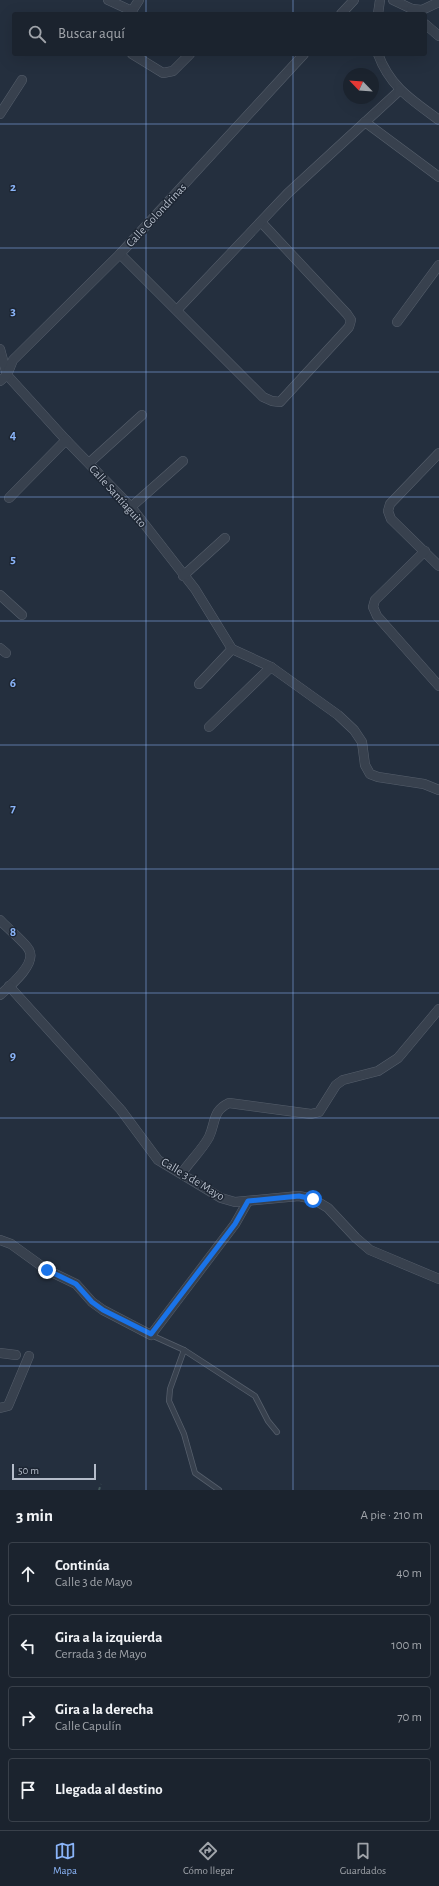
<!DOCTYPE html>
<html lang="es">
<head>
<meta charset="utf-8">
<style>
  :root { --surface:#1b232e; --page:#242b36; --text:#f1f3f6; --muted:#a0a4aa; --line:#39404a; --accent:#8ab4f8 }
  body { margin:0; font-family:"Alegreya Sans",sans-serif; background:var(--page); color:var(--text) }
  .compass { position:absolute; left:343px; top:68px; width:36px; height:36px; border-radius:50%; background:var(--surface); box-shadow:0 4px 16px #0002; rotate:295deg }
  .scale { position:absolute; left:12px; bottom:10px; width:84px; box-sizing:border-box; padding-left:4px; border:2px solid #b4bcc9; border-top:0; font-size:11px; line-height:14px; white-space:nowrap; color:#b4bcc9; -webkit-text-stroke:3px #1d2633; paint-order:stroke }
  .stop { position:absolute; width:12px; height:12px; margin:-9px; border:3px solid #1a73e8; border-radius:50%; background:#fff }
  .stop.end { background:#1a73e8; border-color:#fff; box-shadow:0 1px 4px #0008 }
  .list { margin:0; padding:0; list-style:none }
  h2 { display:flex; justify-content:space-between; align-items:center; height:52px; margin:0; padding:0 16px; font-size:17px }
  h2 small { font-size:13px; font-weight:400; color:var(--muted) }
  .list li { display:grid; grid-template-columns:26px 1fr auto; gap:12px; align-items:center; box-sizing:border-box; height:64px; margin:0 8px 8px; padding:0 8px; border:1px solid var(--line); border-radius:4px }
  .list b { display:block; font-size:15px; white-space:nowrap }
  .list p { margin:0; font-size:13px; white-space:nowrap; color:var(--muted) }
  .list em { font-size:13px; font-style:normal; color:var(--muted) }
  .icon { flex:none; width:22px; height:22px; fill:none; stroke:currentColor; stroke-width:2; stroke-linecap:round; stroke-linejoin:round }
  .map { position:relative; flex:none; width:439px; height:1490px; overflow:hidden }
  .search { position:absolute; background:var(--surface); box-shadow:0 4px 16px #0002; left:12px; right:12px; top:12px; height:44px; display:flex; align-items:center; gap:10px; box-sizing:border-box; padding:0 14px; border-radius:4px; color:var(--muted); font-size:15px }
  .sheet { height:340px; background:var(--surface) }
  nav { display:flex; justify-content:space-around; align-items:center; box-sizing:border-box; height:56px; border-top:1px solid var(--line); background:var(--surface); font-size:11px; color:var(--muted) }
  nav a { display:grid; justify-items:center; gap:2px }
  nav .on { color:var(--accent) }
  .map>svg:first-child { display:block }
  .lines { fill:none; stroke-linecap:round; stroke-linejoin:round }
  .lane-casing { stroke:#565f6c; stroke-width:6 }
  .street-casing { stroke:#565f6c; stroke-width:10 }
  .path { stroke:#44595c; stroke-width:2; stroke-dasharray:3 3; stroke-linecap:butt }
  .lane { stroke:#38414e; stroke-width:4.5 }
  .street { stroke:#38414e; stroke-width:9 }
  .route { stroke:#1a73e8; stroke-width:5 }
  .grid { fill:none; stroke:#8ab4f8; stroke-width:1; stroke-opacity:0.55 }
  .labels { text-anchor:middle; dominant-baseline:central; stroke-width:3; stroke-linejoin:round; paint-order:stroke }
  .street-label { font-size:12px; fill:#b4bcc9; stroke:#1d2633 }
  .grid-label { font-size:13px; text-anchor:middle; font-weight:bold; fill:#8ab4f8; stroke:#1d2633; stroke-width:3; stroke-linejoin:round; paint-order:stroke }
</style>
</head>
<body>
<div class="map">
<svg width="439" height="1490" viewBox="0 0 439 1490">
  <rect width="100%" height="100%" fill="#242f3e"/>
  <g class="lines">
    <defs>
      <g id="lane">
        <polyline points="151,1335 184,1350 255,1396 268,1421 277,1432"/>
        <polyline points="184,1350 170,1389 169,1401 184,1434 195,1473 219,1490"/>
      </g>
      <g id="street">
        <polyline points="108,0 132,11"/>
        <polyline points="393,0 412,9 414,14"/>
        <polyline points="412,9 422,10 439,2"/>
        <polyline points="130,14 139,0"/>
        <polyline points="341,14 354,0"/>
        <polyline points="378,14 380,0"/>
        <polyline points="425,24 439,36"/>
        <polyline points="132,54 163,73 173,71 190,54"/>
        <path d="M378,54c12,33 34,46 61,66"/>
        <polyline points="0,114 22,80"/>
        <polyline points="365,122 439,177"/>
        <polyline points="120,254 263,397 272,401 280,402 349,327 351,320 347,314 261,222"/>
        <polyline points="177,310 288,193 400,90"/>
        <polyline points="397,322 439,265"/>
        <polyline points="0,349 7,375 66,440 131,507 195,589 232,649"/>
        <polyline points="0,381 7,375 13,360 120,254 304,54"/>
        <polyline points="439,453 390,504 388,511 391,519 439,566"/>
        <polyline points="89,463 142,415"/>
        <polyline points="9,498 66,440"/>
        <polyline points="131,507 183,461"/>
        <polyline points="425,551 375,600 373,607 377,616 439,686"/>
        <polyline points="183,576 225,538"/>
        <polyline points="0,595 22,615"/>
        <polyline points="0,648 6,653"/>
        <polyline points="232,649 271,667 338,715 354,730 362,742 365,765 370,774 378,777 424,784 439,790"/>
        <polyline points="199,684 232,649"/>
        <polyline points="209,727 271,667"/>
        <path d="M0,920c6,7 26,23 29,30 8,14 -19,36 -29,45"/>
        <polyline points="9,986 121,1110 158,1160 221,1198 235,1202 299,1196 313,1199 328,1208 356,1238 370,1250 439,1279"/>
        <path d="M182,1173c8,-12 20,-23 27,-36 7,-15 3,-26 20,-34l82,11 8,-2 17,-27 7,-5 35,-9 20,-13 41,-49"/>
        <polyline points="0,1240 11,1244 47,1270 76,1284 92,1302 103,1310 151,1335 235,1224 248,1201"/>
        <polyline points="0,1353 16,1355"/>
        <polyline points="0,1408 8,1406 29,1356"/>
      </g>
    </defs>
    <use href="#lane" class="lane-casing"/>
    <use href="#street" class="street-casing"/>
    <polyline class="path" points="99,1490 101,1484"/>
    <use href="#lane" class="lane"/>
    <use href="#street" class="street"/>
  </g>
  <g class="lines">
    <polyline class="route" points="47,1270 76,1284 92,1302 103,1310 151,1334 235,1224 248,1201 299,1196 313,1199"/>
  </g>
  <path class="grid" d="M146,0v14M293,0v14M146,54v1436M293,54v1436M0,124h439M0,248h439M0,372h439M0,497h439M0,621h439M0,745h439M0,869h439M0,993h439M0,1118h439M0,1242h439M0,1366h439"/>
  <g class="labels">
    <g class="street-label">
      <text transform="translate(156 215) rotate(-47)">Calle Golondrinas</text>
      <text transform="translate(118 496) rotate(48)">Calle Santiaguito</text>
      <text transform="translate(193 1179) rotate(31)">Calle 3 de Mayo</text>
    </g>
  </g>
  <g class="grid-label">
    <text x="13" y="191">2</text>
    <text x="13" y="315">3</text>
    <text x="13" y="439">4</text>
    <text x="13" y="563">5</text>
    <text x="13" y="687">6</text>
    <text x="13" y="812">7</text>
    <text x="13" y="936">8</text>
    <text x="13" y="1060">9</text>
  </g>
</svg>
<svg class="compass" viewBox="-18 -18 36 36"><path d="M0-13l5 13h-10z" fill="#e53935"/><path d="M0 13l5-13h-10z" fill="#a0a4aa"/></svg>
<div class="scale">50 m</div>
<div class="stop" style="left:313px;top:1199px"></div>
<div class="stop end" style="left:47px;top:1270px"></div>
<div class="search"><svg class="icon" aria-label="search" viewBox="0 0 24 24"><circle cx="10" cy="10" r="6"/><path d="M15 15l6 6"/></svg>Buscar aquí</div>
</div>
<section class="sheet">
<h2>3 min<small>A pie · 210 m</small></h2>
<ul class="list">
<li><svg class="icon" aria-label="ahead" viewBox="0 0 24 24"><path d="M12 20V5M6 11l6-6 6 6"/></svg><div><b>Continúa</b><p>Calle 3 de Mayo</p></div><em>40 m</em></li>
<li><svg class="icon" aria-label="left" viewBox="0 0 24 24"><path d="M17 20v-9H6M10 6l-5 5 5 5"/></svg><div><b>Gira a la izquierda</b><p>Cerrada 3 de Mayo</p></div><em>100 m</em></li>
<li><svg class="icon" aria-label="right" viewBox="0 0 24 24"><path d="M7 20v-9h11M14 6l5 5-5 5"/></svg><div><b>Gira a la derecha</b><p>Calle Capulín</p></div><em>70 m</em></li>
<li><svg class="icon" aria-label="arrive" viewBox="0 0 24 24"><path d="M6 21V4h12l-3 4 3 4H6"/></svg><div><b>Llegada al destino</b></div></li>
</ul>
</section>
<nav>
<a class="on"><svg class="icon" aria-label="map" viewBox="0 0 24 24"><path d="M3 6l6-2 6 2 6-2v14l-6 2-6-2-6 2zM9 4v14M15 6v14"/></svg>Mapa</a>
<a><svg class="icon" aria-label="directions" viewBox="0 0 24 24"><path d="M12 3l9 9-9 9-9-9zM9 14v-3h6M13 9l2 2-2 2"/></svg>Cómo llegar</a>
<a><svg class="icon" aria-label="saved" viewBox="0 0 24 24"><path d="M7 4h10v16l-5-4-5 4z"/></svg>Guardados</a>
</nav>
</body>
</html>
